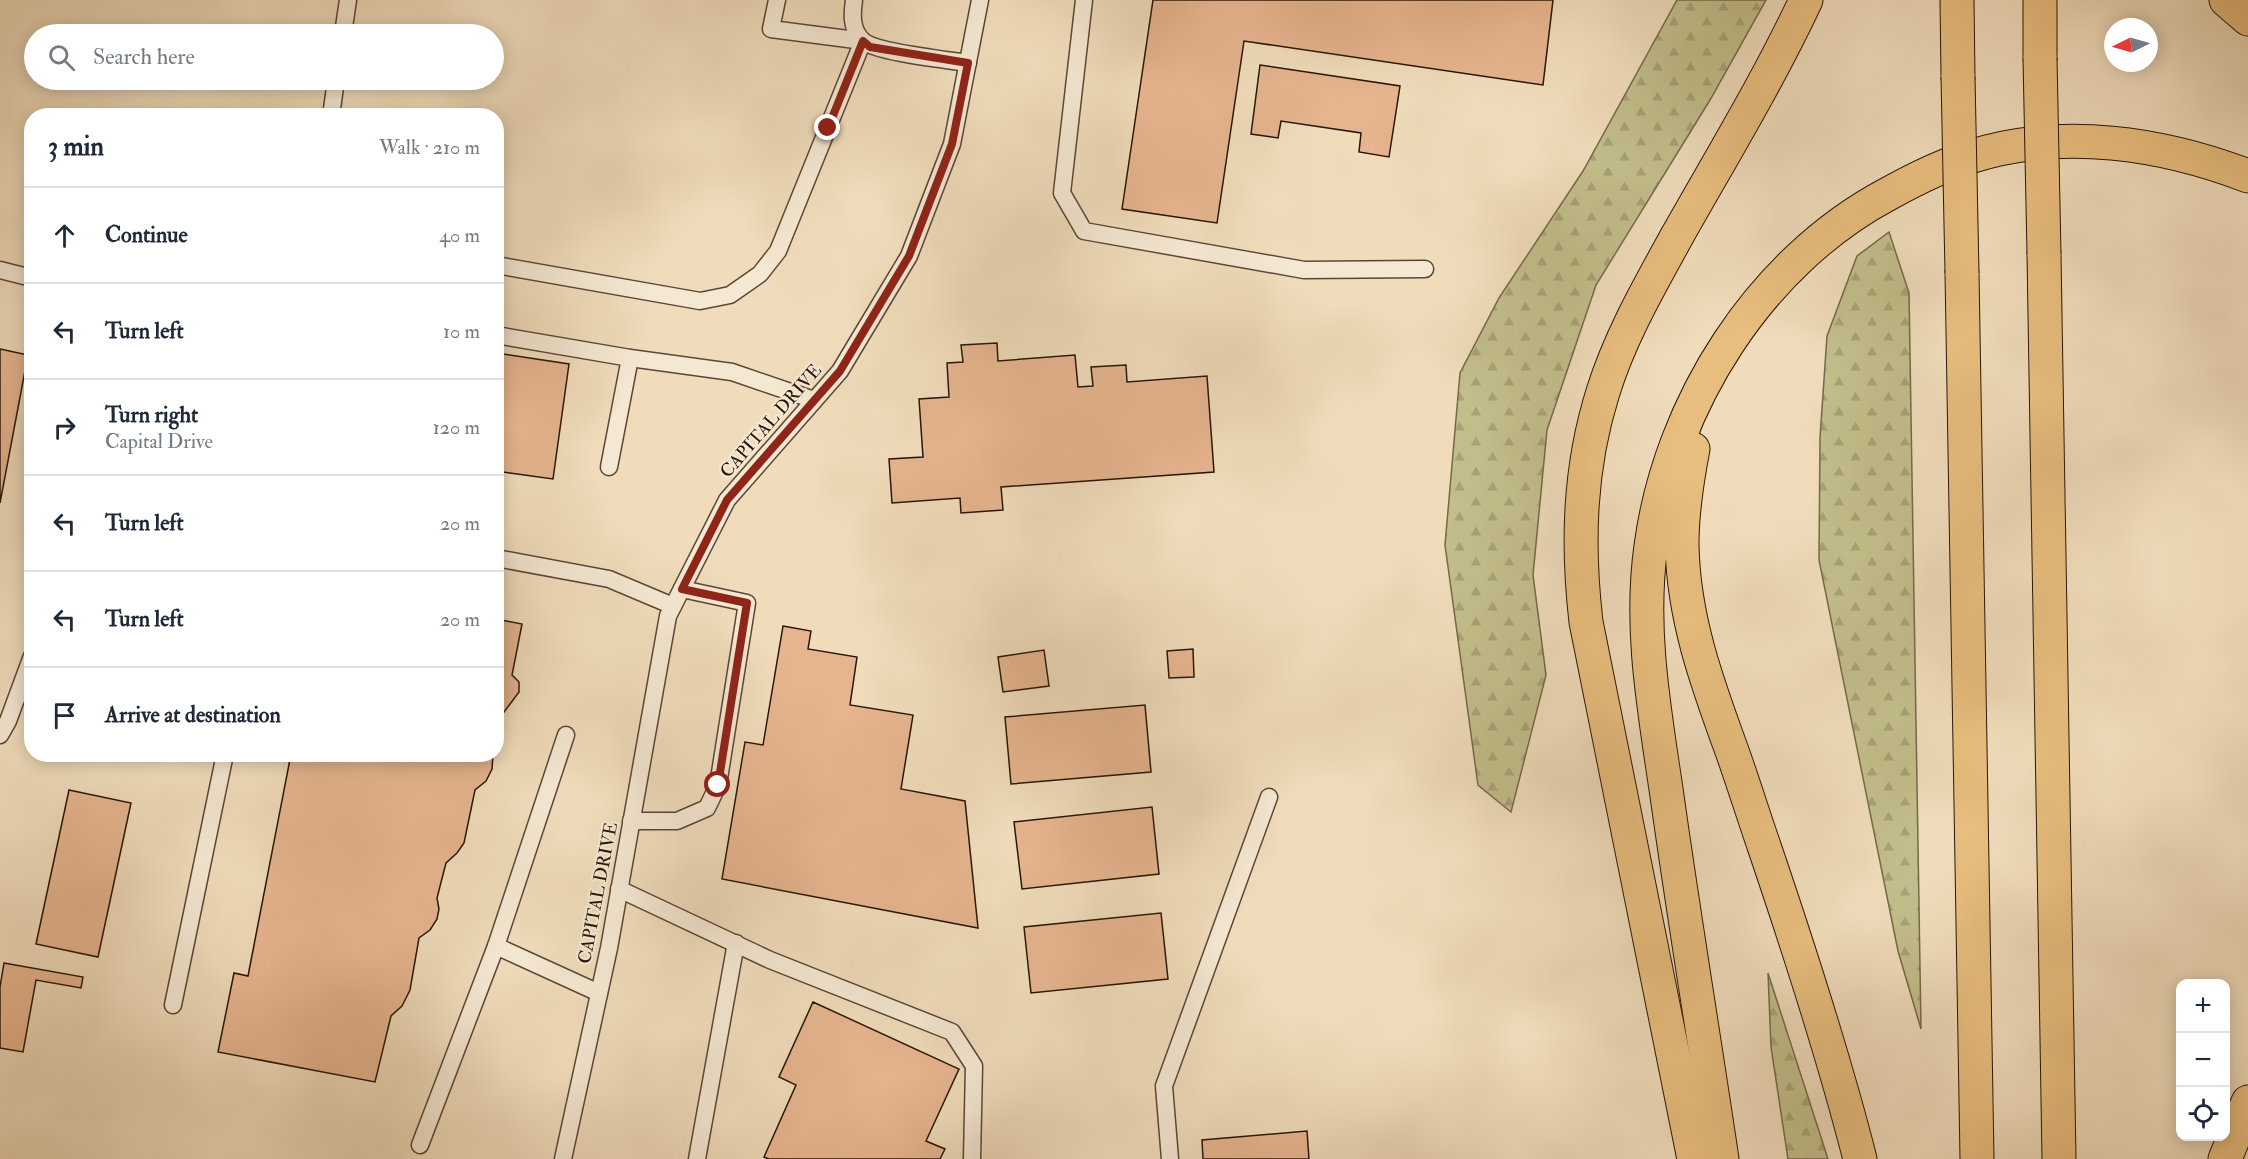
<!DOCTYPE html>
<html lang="en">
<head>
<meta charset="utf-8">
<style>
  :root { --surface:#fff; --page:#f2f2f3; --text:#1f2937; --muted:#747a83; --line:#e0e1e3 }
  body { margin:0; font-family:"IM FELL Double Pica",serif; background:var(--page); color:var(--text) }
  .controls { position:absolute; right:18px; bottom:18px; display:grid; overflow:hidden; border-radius:12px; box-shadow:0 3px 15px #0003 }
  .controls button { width:54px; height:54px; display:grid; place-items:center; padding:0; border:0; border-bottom:2px solid var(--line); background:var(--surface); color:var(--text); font:30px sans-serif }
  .compass { position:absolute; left:2104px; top:18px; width:54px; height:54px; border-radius:50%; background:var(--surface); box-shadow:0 3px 15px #0003; rotate:265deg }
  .stop { position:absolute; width:18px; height:18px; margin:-14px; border:4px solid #8f2418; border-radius:50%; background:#fff }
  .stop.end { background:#8f2418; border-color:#fff; box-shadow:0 2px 6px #0008 }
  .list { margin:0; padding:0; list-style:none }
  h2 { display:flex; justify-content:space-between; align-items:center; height:78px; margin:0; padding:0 24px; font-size:26px }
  h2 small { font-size:20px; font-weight:400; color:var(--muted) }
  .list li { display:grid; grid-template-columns:39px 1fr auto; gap:18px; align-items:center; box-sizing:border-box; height:96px; padding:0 24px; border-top:2px solid var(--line) }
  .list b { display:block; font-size:22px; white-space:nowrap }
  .list p { margin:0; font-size:20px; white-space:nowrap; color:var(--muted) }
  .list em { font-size:20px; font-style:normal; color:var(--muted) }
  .icon { flex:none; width:33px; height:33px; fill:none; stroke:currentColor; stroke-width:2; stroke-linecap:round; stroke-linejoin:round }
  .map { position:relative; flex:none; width:2248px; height:1159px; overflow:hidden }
  .search { position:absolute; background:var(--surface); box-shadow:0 3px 15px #0003; left:24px; top:24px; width:480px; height:66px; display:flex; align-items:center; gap:15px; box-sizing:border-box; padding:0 21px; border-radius:33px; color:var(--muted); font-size:22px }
  .panel { position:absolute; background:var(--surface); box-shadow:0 3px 15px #0003; left:24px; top:108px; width:480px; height:654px; border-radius:24px }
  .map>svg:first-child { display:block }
  .forest { fill:url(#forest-firs); stroke:#76694a; stroke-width:1.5 }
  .building { fill:#e6b58f; stroke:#291409; stroke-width:1.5 }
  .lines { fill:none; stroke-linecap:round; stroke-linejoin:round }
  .lane-casing { stroke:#5b4636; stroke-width:19 }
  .highway-casing { stroke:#291409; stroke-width:35 }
  .lane { stroke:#f5e8d3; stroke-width:16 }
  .highway { stroke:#e8be7e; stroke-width:33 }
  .highway-bridge-casing { stroke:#291409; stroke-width:35; stroke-linecap:butt }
  .highway-bridge { stroke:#e8be7e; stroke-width:33 }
  .route { stroke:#8f2418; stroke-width:8 }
  .labels { text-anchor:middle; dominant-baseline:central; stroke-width:4.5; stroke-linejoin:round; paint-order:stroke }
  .street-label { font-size:18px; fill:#291409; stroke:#f5e8d3 }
</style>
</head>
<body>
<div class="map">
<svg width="2248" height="1159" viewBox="0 0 2248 1159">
  <defs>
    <pattern id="forest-firs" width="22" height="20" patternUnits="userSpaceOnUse" patternTransform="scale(1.5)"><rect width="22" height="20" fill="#c2be8b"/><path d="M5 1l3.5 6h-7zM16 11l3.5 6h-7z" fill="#a7a277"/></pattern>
  </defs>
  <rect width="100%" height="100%" fill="#f0dcbb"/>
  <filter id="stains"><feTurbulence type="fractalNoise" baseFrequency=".00333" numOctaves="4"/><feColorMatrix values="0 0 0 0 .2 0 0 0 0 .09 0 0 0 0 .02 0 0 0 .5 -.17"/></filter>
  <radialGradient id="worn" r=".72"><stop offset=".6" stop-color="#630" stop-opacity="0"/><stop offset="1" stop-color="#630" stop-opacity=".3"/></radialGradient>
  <g class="forest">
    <polygon points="1677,0 1766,0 1710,100 1596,285 1547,430 1533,575 1546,675 1511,812 1478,785 1445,545 1460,373 1499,298 1583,171"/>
    <polygon points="1889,232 1909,293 1921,1029 1898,951 1819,560 1820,438 1827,336 1857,256"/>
    <polygon points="1768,973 1828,1159 1788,1159 1771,1047"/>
  </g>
  <g class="building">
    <polygon points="1153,0 1553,0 1543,85 1244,41 1217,223 1122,209"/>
    <polygon points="1260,65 1400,86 1389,157 1359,152 1361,133 1281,121 1278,138 1251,134"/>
    <polygon points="997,343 998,361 1075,355 1078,387 1093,386 1091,367 1126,365 1127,382 1207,376 1214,472 1001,487 1003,510 961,513 960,498 892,503 889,459 923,457 919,399 949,397 947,363 963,362 961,345"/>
    <polygon points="0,349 28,355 0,503"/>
    <polygon points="496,353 569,364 553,479 496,471"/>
    <polygon points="496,619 522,624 512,675 519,682 519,692 501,716 496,733"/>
    <polygon points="783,626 811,631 808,649 857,657 850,705 913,715 901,789 965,801 978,928 722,879 745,742 763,745"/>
    <polygon points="1193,649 1194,677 1169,678 1167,651"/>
    <polygon points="1044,650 1049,686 1003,692 998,657"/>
    <polygon points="1145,705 1151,772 1011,784 1005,717"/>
    <polygon points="291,754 493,754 492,769 486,781 475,790 464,843 457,853 446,863 437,898 439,909 437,919 430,930 419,938 410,990 402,1006 391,1016 375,1082 218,1052 234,973 248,976"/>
    <polygon points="69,790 131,803 98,957 36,944"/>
    <polygon points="1152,807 1159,874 1022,889 1014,822"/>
    <polygon points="1161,913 1168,979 1031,993 1024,927"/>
    <polygon points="4,963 83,977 81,988 36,980 23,1052 0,1048 0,987"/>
    <polygon points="813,1002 959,1069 926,1141 945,1149 940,1159 769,1159 764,1157 796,1085 779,1077"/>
    <polygon points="1307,1131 1309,1159 1203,1159 1202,1140"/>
  </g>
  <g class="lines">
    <defs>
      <g id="lane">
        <path d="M854,0c-2,14 -3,29 8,40 11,12 85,20 106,23"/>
        <polyline points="1084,0 1062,193 1084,231 1304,270 1425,269"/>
        <polyline points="343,34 348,0"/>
        <polyline points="331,116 336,80"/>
        <polyline points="496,265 700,301 730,295 760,274 778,251 863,41 771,29 777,0"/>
        <polyline points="0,270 32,278"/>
        <polyline points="496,335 630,358 732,372 814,400"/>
        <polyline points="609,467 630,358"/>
        <polyline points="496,558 609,579 673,606"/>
        <polyline points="0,735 8,721 32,656"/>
        <polyline points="566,735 496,946 599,993"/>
        <polyline points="631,821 677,821 707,808 718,785 747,603 682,589"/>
        <polyline points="619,889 770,960 952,1032 974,1066 972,1159"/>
        <polyline points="173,1005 225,754"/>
        <polyline points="420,1145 496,946"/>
        <polyline points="563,1159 609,948 668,616 727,500 840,371 909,256 952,144 980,0"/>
        <polyline points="697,1159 736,943"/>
        <polyline points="1170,1159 1164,1086 1269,797"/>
      </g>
      <g id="highway">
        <polyline points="1957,0 1958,77"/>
        <polyline points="2040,0 2040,58"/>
        <polyline points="2226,0 2248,19"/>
        <polyline points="2044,254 2059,1159"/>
        <polyline points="1962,273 1977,1159"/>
        <path d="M1693,449c-6,31 -11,62 -11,95 1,73 25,139 50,207 11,31 21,63 32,95 35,103 69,207 96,313"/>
        <path d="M1694,1159l-108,-537c-9,-78 -7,-154 17,-230 17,-55 46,-105 74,-156 44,-78 91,-155 129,-236"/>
        <path d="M1722,1159c-18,-121 -38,-242 -55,-363 -12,-83 -28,-166 -16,-250 19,-142 109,-284 237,-352 27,-15 55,-29 85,-38 90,-28 189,-13 275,20"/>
        <polyline points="2225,1159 2248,1102"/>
      </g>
    </defs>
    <use href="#lane" class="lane-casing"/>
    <use href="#highway" class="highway-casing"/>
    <use href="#lane" class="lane"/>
    <use href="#highway" class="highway"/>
    <defs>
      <g id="highway-bridge">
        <polyline points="2040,58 2044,254"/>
        <polyline points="1958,77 1962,273"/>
      </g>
    </defs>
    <use href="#highway-bridge" class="highway-bridge-casing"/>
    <use href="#highway-bridge" class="highway-bridge"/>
  </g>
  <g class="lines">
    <polyline class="route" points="718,785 747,603 682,589 727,500 840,371 909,256 952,144 968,63 870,47 863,41 828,128"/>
  </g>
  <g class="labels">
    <g class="street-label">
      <text transform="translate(771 421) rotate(-49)">CAPITAL DRIVE</text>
      <text transform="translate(598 893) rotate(-79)">CAPITAL DRIVE</text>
    </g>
  </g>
  <rect width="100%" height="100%" filter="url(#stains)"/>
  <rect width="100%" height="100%" fill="url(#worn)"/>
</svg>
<div class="controls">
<button>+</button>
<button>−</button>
<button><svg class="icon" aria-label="locate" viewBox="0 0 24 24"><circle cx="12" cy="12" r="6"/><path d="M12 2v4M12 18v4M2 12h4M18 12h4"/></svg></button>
</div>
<svg class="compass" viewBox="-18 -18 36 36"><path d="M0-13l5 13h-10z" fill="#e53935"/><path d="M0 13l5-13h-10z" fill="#747a83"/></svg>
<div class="stop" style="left:718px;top:785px"></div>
<div class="stop end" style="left:828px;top:128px"></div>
<div class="search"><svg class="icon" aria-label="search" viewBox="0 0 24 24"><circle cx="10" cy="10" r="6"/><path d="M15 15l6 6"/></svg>Search here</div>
<section class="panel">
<h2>3 min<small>Walk · 210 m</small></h2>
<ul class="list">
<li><svg class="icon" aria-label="ahead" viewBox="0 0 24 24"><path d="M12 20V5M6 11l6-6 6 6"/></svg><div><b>Continue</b></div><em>40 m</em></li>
<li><svg class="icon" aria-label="left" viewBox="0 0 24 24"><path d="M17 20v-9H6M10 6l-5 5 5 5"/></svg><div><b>Turn left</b></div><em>10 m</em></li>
<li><svg class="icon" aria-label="right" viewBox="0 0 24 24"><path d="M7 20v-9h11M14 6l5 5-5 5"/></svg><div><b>Turn right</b><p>Capital Drive</p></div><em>120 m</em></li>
<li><svg class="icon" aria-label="left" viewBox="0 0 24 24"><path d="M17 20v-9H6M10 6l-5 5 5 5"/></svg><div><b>Turn left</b></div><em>20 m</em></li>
<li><svg class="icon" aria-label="left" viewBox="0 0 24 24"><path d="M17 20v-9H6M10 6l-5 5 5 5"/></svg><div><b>Turn left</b></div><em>20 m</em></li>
<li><svg class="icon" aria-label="arrive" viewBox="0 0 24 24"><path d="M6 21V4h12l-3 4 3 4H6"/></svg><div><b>Arrive at destination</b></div></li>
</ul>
</section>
</div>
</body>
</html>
